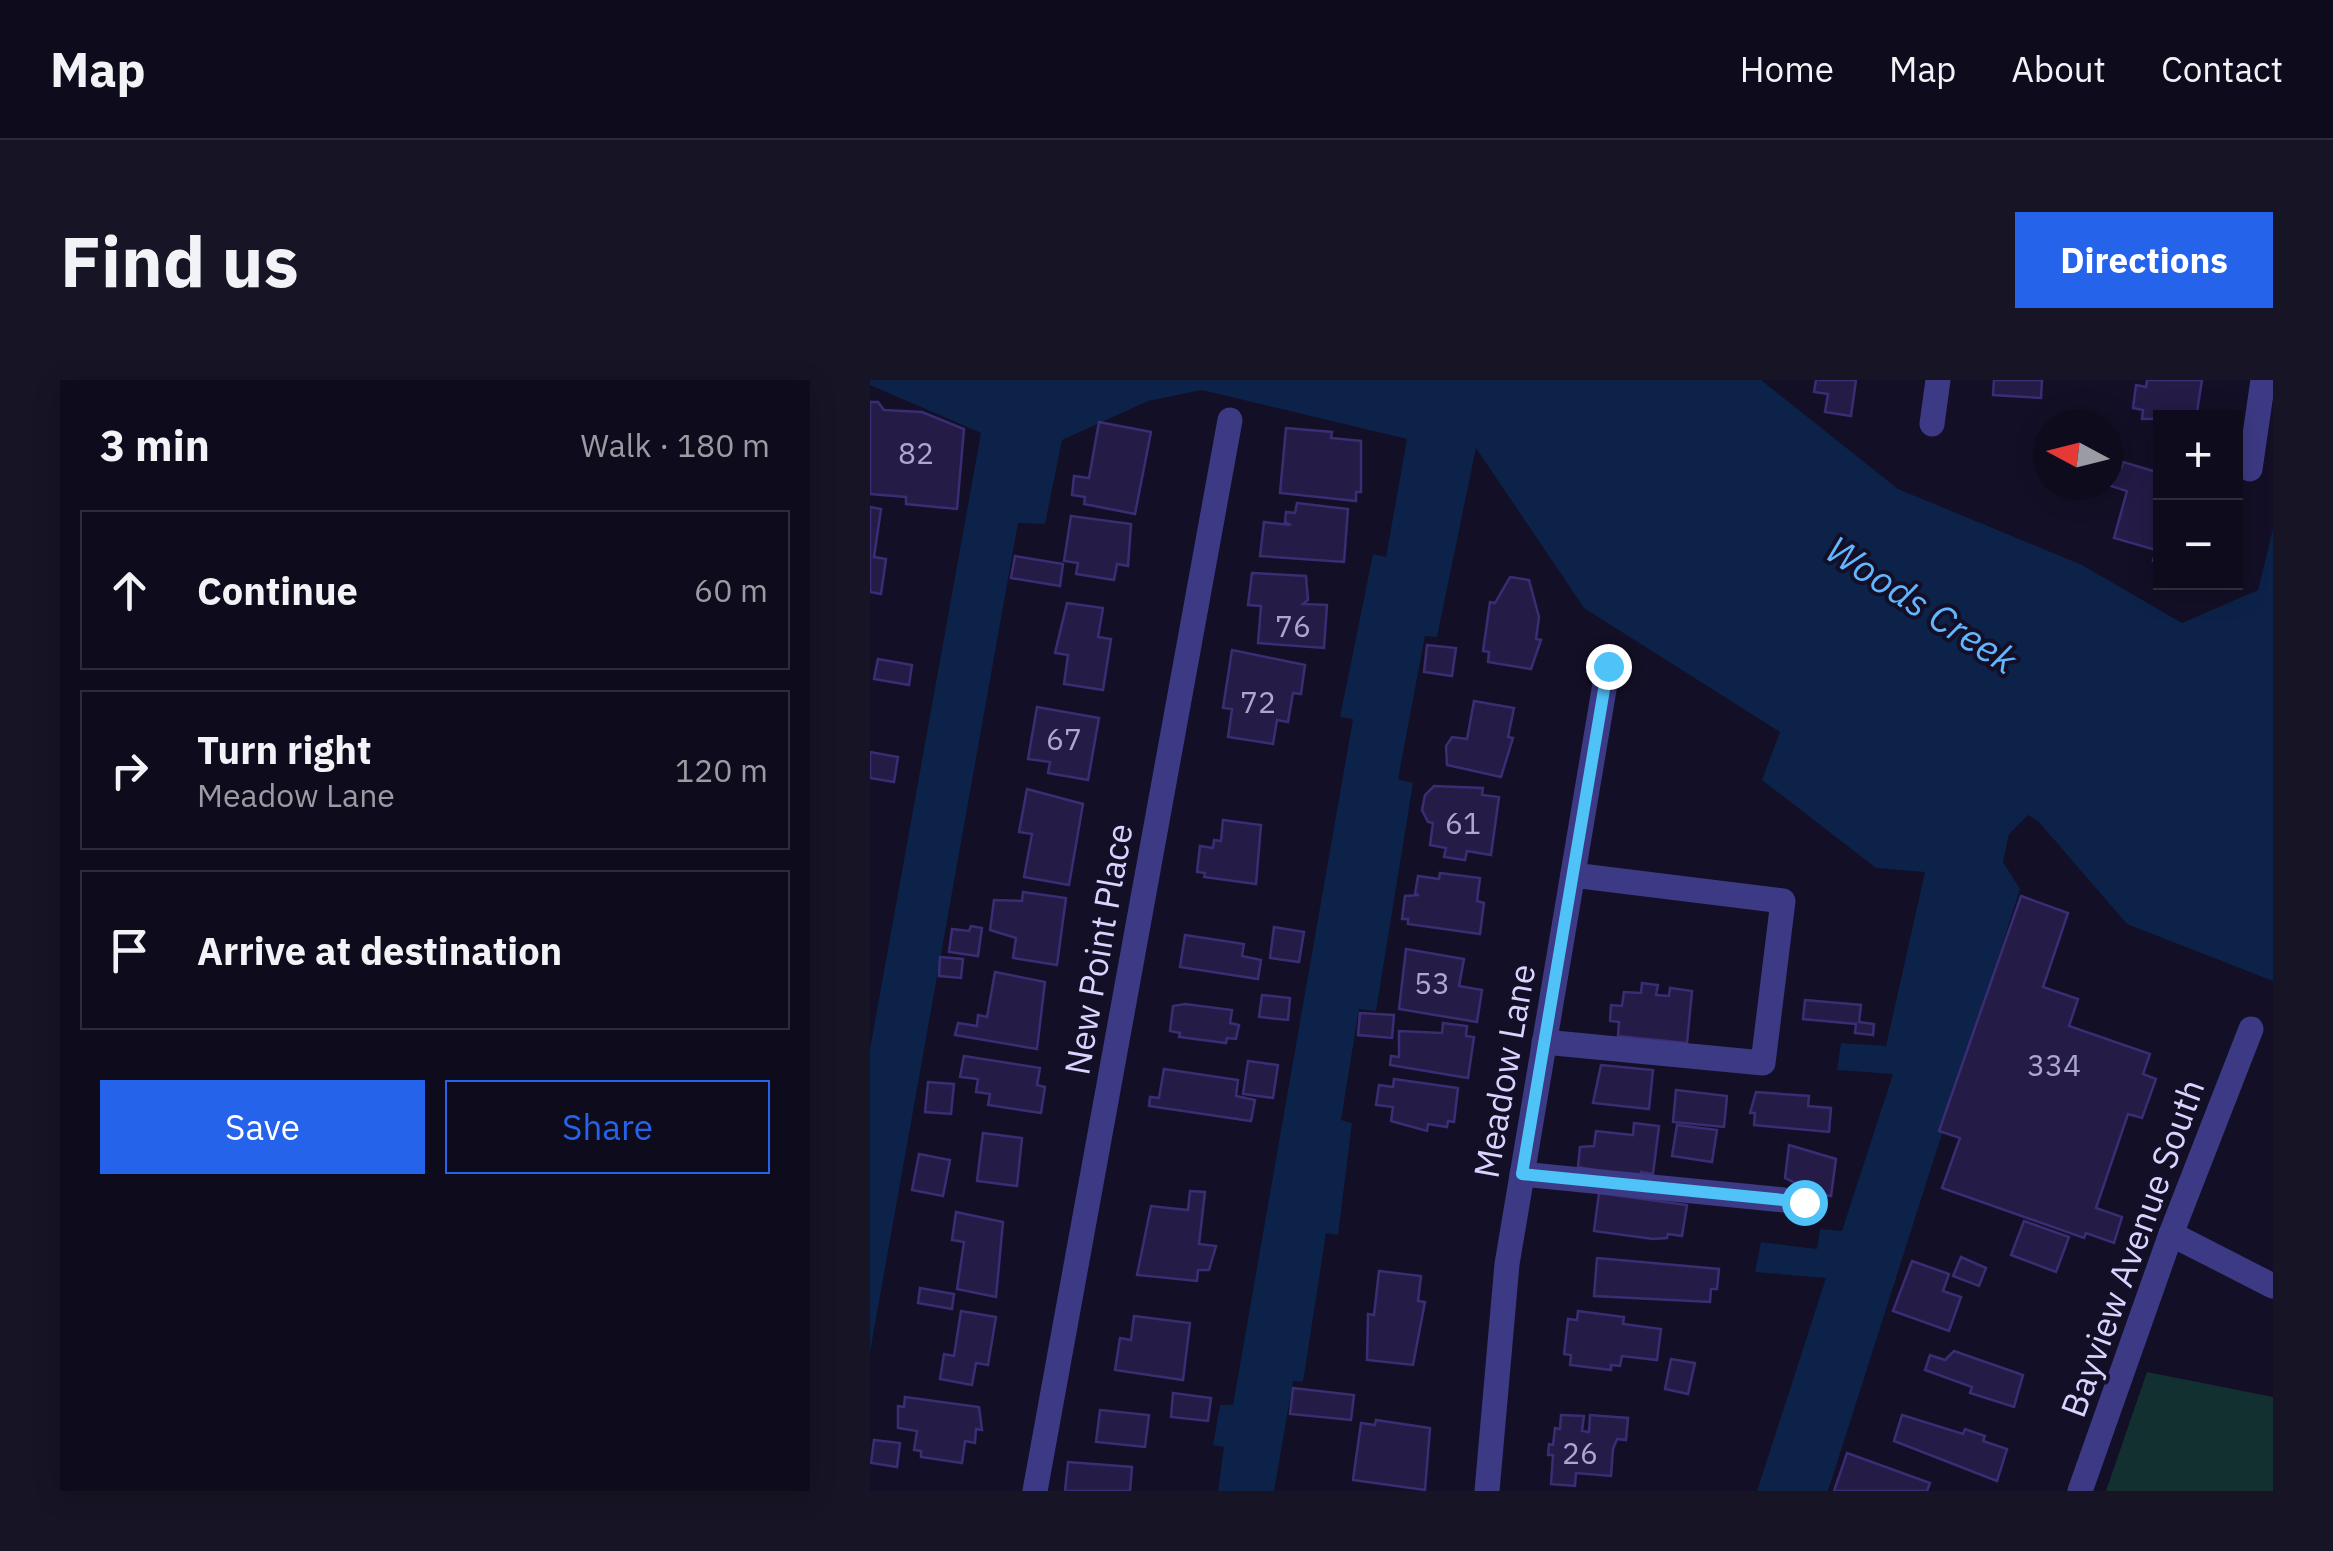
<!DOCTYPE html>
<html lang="en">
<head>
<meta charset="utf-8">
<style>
  :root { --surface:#0e0b1c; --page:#171425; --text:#f1f3f6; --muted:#9b9ba3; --line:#2e2b3b; --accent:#2563eb }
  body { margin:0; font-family:"IBM Plex Sans",sans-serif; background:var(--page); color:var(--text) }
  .controls { position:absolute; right:30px; top:30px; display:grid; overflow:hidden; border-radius:0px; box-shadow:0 5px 25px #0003 }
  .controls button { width:90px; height:90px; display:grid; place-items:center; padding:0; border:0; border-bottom:2px solid var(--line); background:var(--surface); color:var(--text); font:50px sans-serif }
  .compass { position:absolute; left:1163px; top:30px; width:90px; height:90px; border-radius:50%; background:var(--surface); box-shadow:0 5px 25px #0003; rotate:277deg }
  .stop { position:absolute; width:30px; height:30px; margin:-22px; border:8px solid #4fc3f7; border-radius:50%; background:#fff }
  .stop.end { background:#4fc3f7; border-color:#fff; box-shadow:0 2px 10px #0008 }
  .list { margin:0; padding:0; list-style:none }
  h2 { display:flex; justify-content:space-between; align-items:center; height:130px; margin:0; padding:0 40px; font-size:42px }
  h2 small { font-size:32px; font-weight:400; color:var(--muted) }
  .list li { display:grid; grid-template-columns:65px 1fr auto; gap:30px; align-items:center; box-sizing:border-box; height:160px; margin:0 20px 20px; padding:0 20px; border:2px solid var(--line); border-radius:0px }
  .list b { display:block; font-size:38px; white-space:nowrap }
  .list p { margin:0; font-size:32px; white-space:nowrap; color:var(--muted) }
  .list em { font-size:32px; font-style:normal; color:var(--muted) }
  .actions { display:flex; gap:20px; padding:30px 40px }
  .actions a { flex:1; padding:22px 0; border:2px solid var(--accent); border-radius:0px; text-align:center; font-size:35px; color:var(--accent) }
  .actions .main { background:var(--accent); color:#fff }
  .icon { flex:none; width:55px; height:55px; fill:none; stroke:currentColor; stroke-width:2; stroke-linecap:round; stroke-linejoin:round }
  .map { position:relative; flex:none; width:1403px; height:1111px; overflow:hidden; border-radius:0px }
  header { display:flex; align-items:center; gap:60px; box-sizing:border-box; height:140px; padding:0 50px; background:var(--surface); border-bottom:2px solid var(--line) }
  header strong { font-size:48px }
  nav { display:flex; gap:55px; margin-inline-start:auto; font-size:35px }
  .intro { display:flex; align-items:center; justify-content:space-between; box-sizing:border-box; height:240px; padding:0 60px }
  h1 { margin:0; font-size:70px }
  .button { padding:25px 45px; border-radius:0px; background:var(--accent); color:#fff; font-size:35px; font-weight:700 }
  main { display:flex; gap:60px; padding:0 60px }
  aside { flex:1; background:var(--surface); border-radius:0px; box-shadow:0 5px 25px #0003 }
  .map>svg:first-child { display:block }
  .green { fill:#12302f }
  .water { fill:#0c2248 }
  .building { fill:#241b47; stroke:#3b2d73; stroke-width:2.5 }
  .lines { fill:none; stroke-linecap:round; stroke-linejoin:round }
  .minor { stroke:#3d3a85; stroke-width:25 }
  .route { stroke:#4fc3f7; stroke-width:12 }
  .labels { text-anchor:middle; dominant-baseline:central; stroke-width:8; stroke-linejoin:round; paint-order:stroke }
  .number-label { font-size:30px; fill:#aca6d1 }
  .street-label { font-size:35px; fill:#d9d4ff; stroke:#130f26 }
  .water-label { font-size:38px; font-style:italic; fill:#62b6ff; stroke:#130f26 }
</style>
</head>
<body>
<header>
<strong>Map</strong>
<nav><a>Home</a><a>Map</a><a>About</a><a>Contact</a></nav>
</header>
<div class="intro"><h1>Find us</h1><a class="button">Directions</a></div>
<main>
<aside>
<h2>3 min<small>Walk · 180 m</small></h2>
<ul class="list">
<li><svg class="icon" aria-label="ahead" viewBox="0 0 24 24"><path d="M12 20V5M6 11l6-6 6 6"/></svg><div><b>Continue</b></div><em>60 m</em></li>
<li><svg class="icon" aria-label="right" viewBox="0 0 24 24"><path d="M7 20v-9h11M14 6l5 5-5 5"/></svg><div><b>Turn right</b><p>Meadow Lane</p></div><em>120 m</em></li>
<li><svg class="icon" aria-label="arrive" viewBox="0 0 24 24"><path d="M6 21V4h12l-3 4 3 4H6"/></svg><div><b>Arrive at destination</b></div></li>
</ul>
<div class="actions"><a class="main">Save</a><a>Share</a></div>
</aside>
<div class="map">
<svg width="1403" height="1111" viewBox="0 0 1403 1111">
  <rect width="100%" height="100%" fill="#130f26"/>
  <polygon class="green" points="1277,992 1403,1017 1403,1111 1236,1111"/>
  <polygon class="water" points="0,0 891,0 1028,109 1212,185 1312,243 1388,210 1403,149 1403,601 1257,544 1168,441 1158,435 1139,454 1133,482 1150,509 958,1111 887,1111 956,898 885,892 891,862 947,869 950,849 972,851 1023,694 967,690 971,663 1016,666 1055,492 1006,488 892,400 910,352 714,228 606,68 567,257 555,256 528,399 543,403 506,631 489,629 471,740 482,743 468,855 456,853 433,1002 423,1001 404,1111 348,1111 354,1067 343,1065 350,1025 363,1025 483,339 470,337 503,174 516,177 537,59 332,10 278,21 192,60 175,144 148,143 0,972 0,669 111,53 0,5"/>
  <g class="building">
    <polygon points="946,0 986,0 981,36 955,32 958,14 944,12"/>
    <polygon points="1124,0 1172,0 1171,18 1123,15"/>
    <polygon points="1277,0 1332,0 1326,38 1272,39 1273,30 1263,28 1266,5 1276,7"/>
    <polygon points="0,22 8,22 14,30 52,32 94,49 87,129 36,124 36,117 0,114"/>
    <polygon points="229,42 281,52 265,134 214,124 215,117 202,115 204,96 219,98"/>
    <polygon points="416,48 462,52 461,58 491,61 491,112 486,112 486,121 410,113"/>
    <polygon points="1253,82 1290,93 1290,183 1283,181 1286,170 1244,158 1257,111 1241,106 1247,86 1252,87"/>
    <polygon points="427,123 478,129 474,182 390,176 394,142 421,145 415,142 416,132 425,133"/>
    <polygon points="0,127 11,129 4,177 16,179 11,214 0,212"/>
    <polygon points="201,136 261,144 258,186 247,184 244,200 206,194 208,183 194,181"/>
    <polygon points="145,176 193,184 190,206 141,198"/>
    <polygon points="382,193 436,196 438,220 433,224 457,225 454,268 388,263 391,226 378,225"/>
    <polygon points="640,197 659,200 669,237 666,259 671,260 661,289 618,282 619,272 613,271 620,222 625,223"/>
    <polygon points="197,223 233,228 228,257 241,259 233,310 194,304 198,275 185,273"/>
    <polygon points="557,265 586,268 582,296 554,292"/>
    <polygon points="362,270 435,285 431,314 423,313 418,342 407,340 403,364 358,357 362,329 353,328"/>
    <polygon points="8,279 42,285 39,305 4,299"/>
    <polygon points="604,321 644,328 638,357 643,358 631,397 577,385 576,366 582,357 597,359"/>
    <polygon points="167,327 229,338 218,400 178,393 180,382 158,379"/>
    <polygon points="0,372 28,377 24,402 0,398"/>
    <polygon points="564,406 613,408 612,415 629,417 621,475 597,471 595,480 574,477 576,468 560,465 563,443 558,442 552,430 555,415"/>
    <polygon points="157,409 213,424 199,505 154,497 162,454 149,452"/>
    <polygon points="353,440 391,445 386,504 334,497 335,493 327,492 330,466 343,468 344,460 351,461"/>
    <polygon points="570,493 610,498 607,521 614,523 610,554 538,544 538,539 532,539 535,516 549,515 545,514 548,496 569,499"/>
    <polygon points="153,512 196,518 187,585 143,578 146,558 120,550 124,520 152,521"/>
    <polygon points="1151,516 1198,533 1173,607 1208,619 1199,646 1280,674 1273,694 1286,699 1272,738 1258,734 1226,828 1252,837 1244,863 1216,853 1214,858 1072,808 1090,758 1069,751"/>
    <polygon points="101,546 112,548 108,576 79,572 82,549 99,551"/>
    <polygon points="404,547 434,552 429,582 400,578"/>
    <polygon points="315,555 374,564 372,576 391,580 388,599 310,587"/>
    <polygon points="536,569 594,579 589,606 612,610 607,642 529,629"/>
    <polygon points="70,577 93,579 91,598 69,596"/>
    <polygon points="125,592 175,602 167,669 85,655 88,643 107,646 108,635 117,637"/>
    <polygon points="772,603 788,605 786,615 799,616 800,608 822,611 817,663 748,656 749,642 740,641 741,625 752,626 754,612 771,613"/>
    <polygon points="392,615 420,618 418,640 389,637"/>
    <polygon points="935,620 991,625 989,642 1004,644 1003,655 985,653 986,644 933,639"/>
    <polygon points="315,624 362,630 360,643 369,645 366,659 357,658 356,663 309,657 310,653 300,651 303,626"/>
    <polygon points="490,633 524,635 522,658 488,655"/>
    <polygon points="573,643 597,646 596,656 604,657 598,698 520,685 521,676 529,677 529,651 572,653"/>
    <polygon points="94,676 170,688 167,705 175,707 171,733 118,725 120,714 106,712 108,699 90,697"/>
    <polygon points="378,681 408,685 403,718 373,714"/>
    <polygon points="731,685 783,690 779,729 723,723"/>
    <polygon points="294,689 368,700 366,716 385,720 381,741 279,726 280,717 289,718"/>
    <polygon points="524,699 588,708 584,742 578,741 577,747 558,744 557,751 521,741 523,727 506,725 509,705 523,707"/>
    <polygon points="58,702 84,704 81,734 55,732"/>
    <polygon points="806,710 857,716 854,747 803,742"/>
    <polygon points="886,712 939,716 938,726 961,728 959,752 884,745 885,733 880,733"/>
    <polygon points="764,743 789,746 783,794 771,792 770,798 708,787 710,767 724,766 726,751 763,755"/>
    <polygon points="807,745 847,750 842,782 802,776"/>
    <polygon points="113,753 152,758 147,806 107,801"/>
    <polygon points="919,765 966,779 961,816 931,812 931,806 915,798"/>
    <polygon points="49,774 80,780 73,816 42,810"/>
    <polygon points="320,811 335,812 329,864 346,866 339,890 328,890 327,901 267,895 281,826 318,830"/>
    <polygon points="729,813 817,825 812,856 798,854 797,858 783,859 724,851"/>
    <polygon points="86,832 133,842 126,917 87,909 94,862 82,860"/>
    <polygon points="1154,841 1199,857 1186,892 1141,875"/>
    <polygon points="1091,877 1116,888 1109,906 1083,896"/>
    <polygon points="727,878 849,889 847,909 841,909 840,922 724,916"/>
    <polygon points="1042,881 1079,894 1073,911 1091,917 1079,951 1023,931"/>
    <polygon points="509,891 551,896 548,921 555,922 543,985 497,980 498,934 504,935"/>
    <polygon points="50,908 84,914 82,929 48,923"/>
    <polygon points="91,931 126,937 118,985 106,983 102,1005 70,999 74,974 84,976"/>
    <polygon points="708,931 754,937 753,944 791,949 787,980 752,976 750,986 741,985 741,990 700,985 701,975 694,974 698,939 707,940"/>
    <polygon points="264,936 320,943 313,1000 245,990 250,958 261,960"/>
    <polygon points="1084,971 1153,995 1144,1027 1100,1013 1102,1007 1055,990 1060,975 1075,980"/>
    <polygon points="801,979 825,983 818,1014 795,1009"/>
    <polygon points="423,1008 484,1015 481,1040 420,1034"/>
    <polygon points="303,1013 341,1018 338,1041 301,1037"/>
    <polygon points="35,1017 109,1027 112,1050 106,1049 105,1063 95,1061 92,1083 51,1077 51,1071 44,1070 47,1051 28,1048 28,1026 34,1027"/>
    <polygon points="230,1030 279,1035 275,1067 226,1062"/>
    <polygon points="691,1035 714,1036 712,1051 719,1052 720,1035 758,1038 756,1060 747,1059 743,1069 741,1096 706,1093 705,1106 681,1104 683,1075 678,1075 679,1064 683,1065 685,1048 690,1049"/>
    <polygon points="1032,1035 1093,1054 1095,1049 1115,1056 1113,1061 1137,1069 1127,1101 1024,1061"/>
    <polygon points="506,1040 560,1048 555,1110 483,1100 491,1043 505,1045"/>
    <polygon points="4,1060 30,1063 27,1087 1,1083"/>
    <polygon points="977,1073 1060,1103 1057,1111 964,1111"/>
    <polygon points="198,1082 262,1087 260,1111 195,1111"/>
  </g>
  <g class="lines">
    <g class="minor">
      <polyline points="1062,44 1068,0"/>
      <polyline points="1380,89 1393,0"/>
      <polyline points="674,662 893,683 913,521 703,495"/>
      <polyline points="652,794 934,822"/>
      <polyline points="1301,854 1403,906"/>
      <polyline points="165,1111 360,40"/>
      <polyline points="617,1111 637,884 738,286"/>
      <polyline points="1210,1111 1301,854 1381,649"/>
    </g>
  </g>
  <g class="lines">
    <polyline class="route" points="738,286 652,794 934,822"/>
  </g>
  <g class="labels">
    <g class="number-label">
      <text x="46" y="72">82</text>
      <text x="423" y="245">76</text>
      <text x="388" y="321">72</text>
      <text x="194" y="358">67</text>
      <text x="593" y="442">61</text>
      <text x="562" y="602">53</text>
      <text x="1184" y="684">334</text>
      <text x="710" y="1072">26</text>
    </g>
    <g class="street-label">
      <text transform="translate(228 569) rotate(-80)">New Point Place</text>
      <text transform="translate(634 691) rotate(-80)">Meadow Lane</text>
      <text transform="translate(1262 868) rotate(-70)">Bayview Avenue South</text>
    </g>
    <g class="water-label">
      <text transform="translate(1052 224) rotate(33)">Woods Creek</text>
    </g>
  </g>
</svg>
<div class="controls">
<button>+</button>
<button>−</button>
</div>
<svg class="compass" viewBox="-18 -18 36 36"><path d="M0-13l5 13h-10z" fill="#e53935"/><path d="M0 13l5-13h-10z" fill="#9b9ba3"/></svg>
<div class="stop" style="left:934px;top:822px"></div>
<div class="stop end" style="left:738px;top:286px"></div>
</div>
</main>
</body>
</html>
